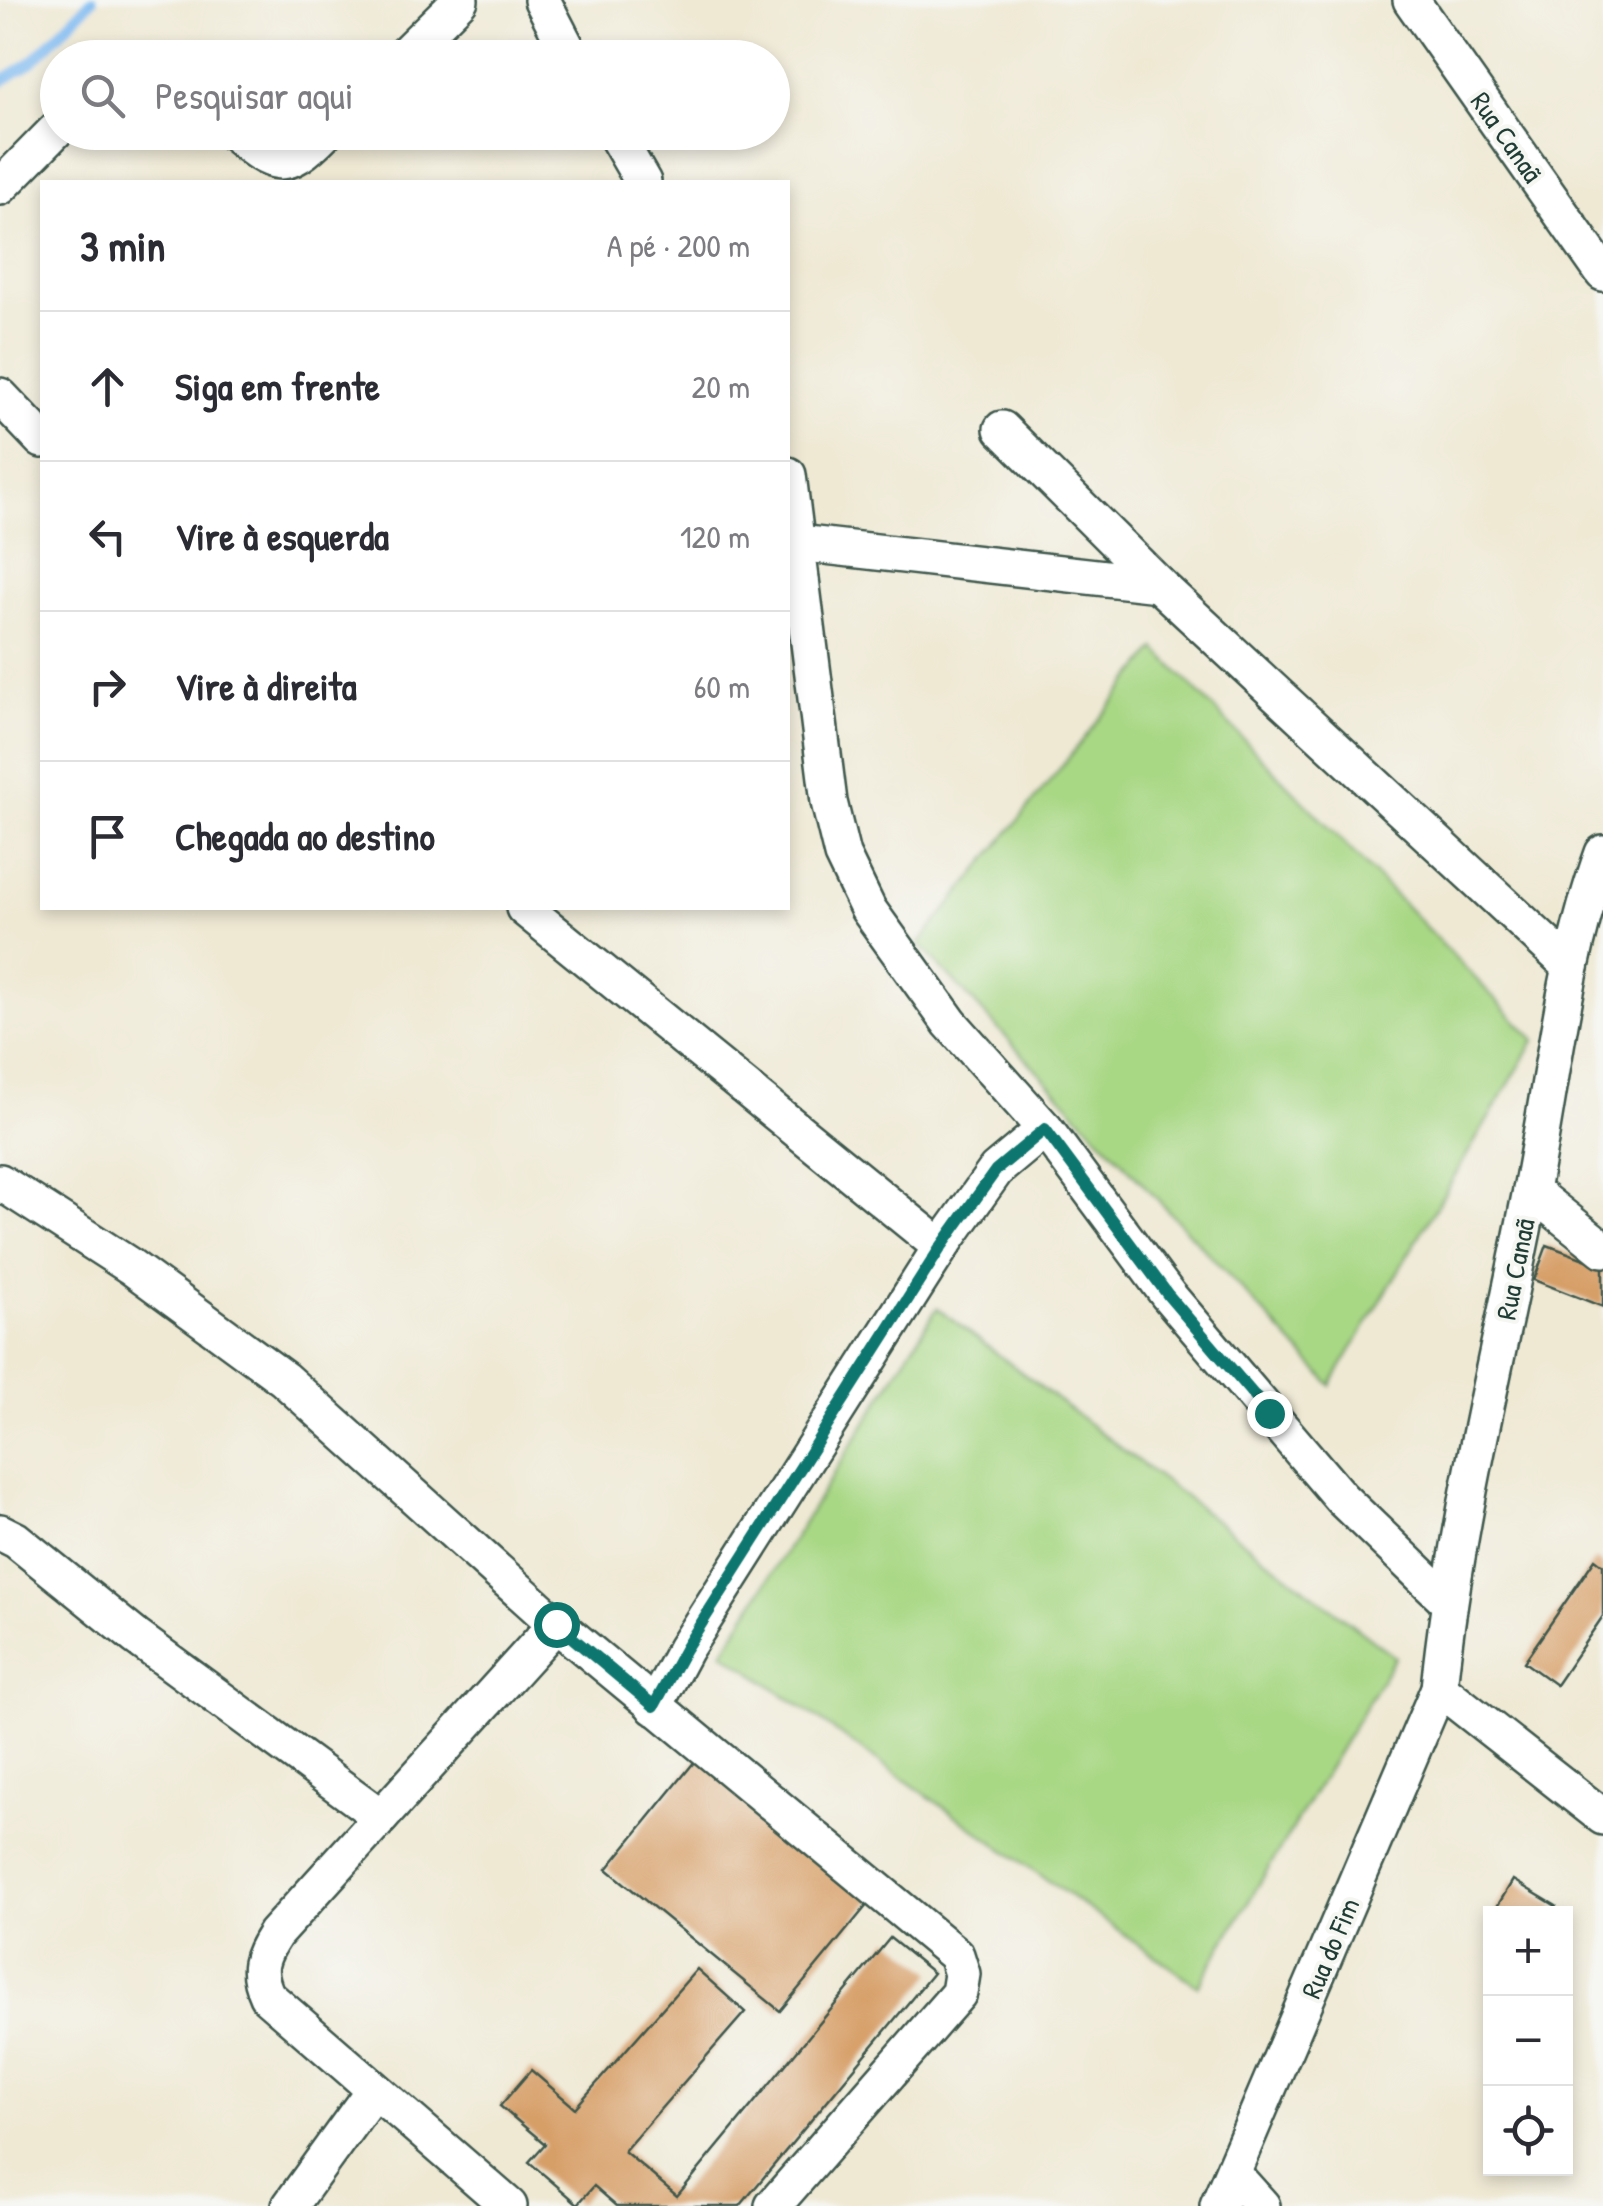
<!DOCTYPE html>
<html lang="pt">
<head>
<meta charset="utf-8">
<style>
  :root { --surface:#fff; --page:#f2f2f3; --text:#2b2b33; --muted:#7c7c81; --line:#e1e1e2 }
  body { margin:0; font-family:"Patrick Hand",sans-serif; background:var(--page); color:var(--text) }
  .controls { position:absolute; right:30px; bottom:30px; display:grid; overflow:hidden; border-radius:0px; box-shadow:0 5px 15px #0003 }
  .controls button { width:90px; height:90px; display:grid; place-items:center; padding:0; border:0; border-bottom:2px solid var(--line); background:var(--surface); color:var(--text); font:50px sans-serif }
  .stop { position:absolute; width:30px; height:30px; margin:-22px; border:8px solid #0f766e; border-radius:50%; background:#fff }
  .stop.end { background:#0f766e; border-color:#fff; box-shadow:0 2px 10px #0008 }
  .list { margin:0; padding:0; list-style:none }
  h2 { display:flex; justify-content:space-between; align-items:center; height:130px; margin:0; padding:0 40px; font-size:42px }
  h2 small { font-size:32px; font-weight:400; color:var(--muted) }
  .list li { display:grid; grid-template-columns:65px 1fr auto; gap:30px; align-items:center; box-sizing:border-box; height:150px; padding:0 40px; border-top:2px solid var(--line) }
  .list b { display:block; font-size:38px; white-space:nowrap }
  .list em { font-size:32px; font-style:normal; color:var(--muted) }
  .icon { flex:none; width:55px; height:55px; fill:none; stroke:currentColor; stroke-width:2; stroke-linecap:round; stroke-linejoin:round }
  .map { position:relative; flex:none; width:1603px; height:2206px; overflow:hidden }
  .search { position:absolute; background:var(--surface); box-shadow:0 5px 15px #0003; left:40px; top:40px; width:750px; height:110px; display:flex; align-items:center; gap:25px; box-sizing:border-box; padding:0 35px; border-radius:55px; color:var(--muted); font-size:38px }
  .panel { position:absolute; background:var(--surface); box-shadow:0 5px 15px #0003; left:40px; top:180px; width:750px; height:730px; border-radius:0px }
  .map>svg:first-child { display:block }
  .green { fill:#a9d885; stroke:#648a5c; stroke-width:2.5 }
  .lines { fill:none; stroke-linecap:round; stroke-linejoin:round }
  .stream { stroke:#80bbf2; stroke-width:11 }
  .building { fill:#d79f67 }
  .minor-casing { stroke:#3e574c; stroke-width:40 }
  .minor { stroke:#fff; stroke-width:35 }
  .route { stroke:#0f766e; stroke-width:12 }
  .labels { text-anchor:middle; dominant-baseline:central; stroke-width:8; stroke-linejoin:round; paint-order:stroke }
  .street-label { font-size:28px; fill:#1f3d34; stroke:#f6f6f2 }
</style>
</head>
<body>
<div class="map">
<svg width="1603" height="2206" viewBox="0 0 1603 2206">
  <rect width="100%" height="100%" fill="#f6f6f2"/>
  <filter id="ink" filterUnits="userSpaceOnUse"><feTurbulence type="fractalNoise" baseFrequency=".01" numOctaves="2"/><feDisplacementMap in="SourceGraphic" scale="20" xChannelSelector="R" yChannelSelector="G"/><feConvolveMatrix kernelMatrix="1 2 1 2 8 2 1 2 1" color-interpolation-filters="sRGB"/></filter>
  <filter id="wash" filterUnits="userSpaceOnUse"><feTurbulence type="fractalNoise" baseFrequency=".0048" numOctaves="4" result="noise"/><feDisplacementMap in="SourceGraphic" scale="40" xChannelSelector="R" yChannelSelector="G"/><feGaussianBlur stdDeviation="2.25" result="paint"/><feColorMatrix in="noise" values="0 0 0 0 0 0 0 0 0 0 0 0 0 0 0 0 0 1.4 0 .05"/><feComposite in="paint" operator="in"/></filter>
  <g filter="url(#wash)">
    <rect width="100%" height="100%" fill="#efe9d4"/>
    <g class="green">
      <polygon points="1156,649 1535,1040 1331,1385 919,944"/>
      <polygon points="937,1308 1395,1657 1198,1986 723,1652"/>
    </g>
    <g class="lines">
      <polyline class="stream" points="0,82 33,61 92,0"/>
    </g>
    <g id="blocks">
      <g class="building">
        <polygon points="1547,1245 1603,1266 1603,1307 1534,1280"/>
        <polygon points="1595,1559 1603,1565 1603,1616 1556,1685 1524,1662"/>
        <polygon points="700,1755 873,1898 780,2011 607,1869"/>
        <polygon points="1513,1880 1556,1906 1551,1914 1501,1914 1495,1910"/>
        <polygon points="890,1938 933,1973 740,2206 617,2206 594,2186 578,2204 529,2162 545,2144 500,2106 531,2070 575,2108 697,1969 745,2012 624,2151 677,2196"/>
      </g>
    </g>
  </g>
  <g filter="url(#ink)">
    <use href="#blocks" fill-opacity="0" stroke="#3e574c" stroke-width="2.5"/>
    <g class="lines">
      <defs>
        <g id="minor">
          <polyline points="542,0 572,58"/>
          <polyline points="1411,0 1603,273"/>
          <polyline points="401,58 460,0"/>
          <path d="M232,132c43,35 52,42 93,0"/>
          <polyline points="614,132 643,182"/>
          <polyline points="0,187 58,128"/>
          <polyline points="0,396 42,440"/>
          <polyline points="1002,429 1158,584 1571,967"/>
          <polyline points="788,475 829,802 842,855 868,909 950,1023 1045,1129 1168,1295 1341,1498 1448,1601"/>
          <polyline points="798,543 1158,584"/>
          <polyline points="524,908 941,1247"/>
          <polyline points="0,1182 130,1266 284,1379 556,1624 956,1955 962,1974 959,1993 773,2206"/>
          <polyline points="1531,1191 1603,1249"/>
          <polyline points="0,1532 16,1540 136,1637 381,1817"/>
          <polyline points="1439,1688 1603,1817"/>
          <polyline points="654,1707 685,1649 941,1247 996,1170 1045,1129"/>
          <polyline points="1234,2175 1262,2206"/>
          <polyline points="290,2206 373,2091"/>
          <path d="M509,2206l-242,-210c-12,-26 -7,-39 8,-62l281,-310"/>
          <path d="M1218,2206l221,-518c17,-166 59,-329 91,-493 23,-115 33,-232 73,-342"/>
        </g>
      </defs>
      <use href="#minor" class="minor-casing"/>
      <use href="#minor" class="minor"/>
    </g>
  </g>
  <g class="lines" filter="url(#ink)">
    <polyline class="route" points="556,1624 654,1706 685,1649 941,1247 996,1170 1045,1129 1168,1295 1269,1413"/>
  </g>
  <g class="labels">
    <g class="street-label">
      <text transform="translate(1507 137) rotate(55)">Rua Canaã</text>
      <text transform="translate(1515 1269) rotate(-79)">Rua Canaã</text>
      <text transform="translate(1330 1948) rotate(-67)">Rua do Fim</text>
    </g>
  </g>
</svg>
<div class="controls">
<button>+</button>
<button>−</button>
<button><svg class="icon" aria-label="locate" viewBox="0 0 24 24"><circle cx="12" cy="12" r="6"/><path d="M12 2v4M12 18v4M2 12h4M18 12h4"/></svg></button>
</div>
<div class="stop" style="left:556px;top:1624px"></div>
<div class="stop end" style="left:1269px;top:1413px"></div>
<div class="search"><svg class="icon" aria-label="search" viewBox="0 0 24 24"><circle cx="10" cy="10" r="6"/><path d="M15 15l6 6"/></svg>Pesquisar aqui</div>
<section class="panel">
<h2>3 min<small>A pé · 200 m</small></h2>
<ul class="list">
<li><svg class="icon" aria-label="ahead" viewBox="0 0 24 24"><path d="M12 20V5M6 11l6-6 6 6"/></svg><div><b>Siga em frente</b></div><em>20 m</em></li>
<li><svg class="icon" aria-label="left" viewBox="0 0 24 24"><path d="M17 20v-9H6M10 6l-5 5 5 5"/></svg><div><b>Vire à esquerda</b></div><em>120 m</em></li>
<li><svg class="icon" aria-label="right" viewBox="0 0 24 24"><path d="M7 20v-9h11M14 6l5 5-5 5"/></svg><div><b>Vire à direita</b></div><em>60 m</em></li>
<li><svg class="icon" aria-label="arrive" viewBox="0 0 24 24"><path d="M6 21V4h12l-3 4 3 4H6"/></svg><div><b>Chegada ao destino</b></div></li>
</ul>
</section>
</div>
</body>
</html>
